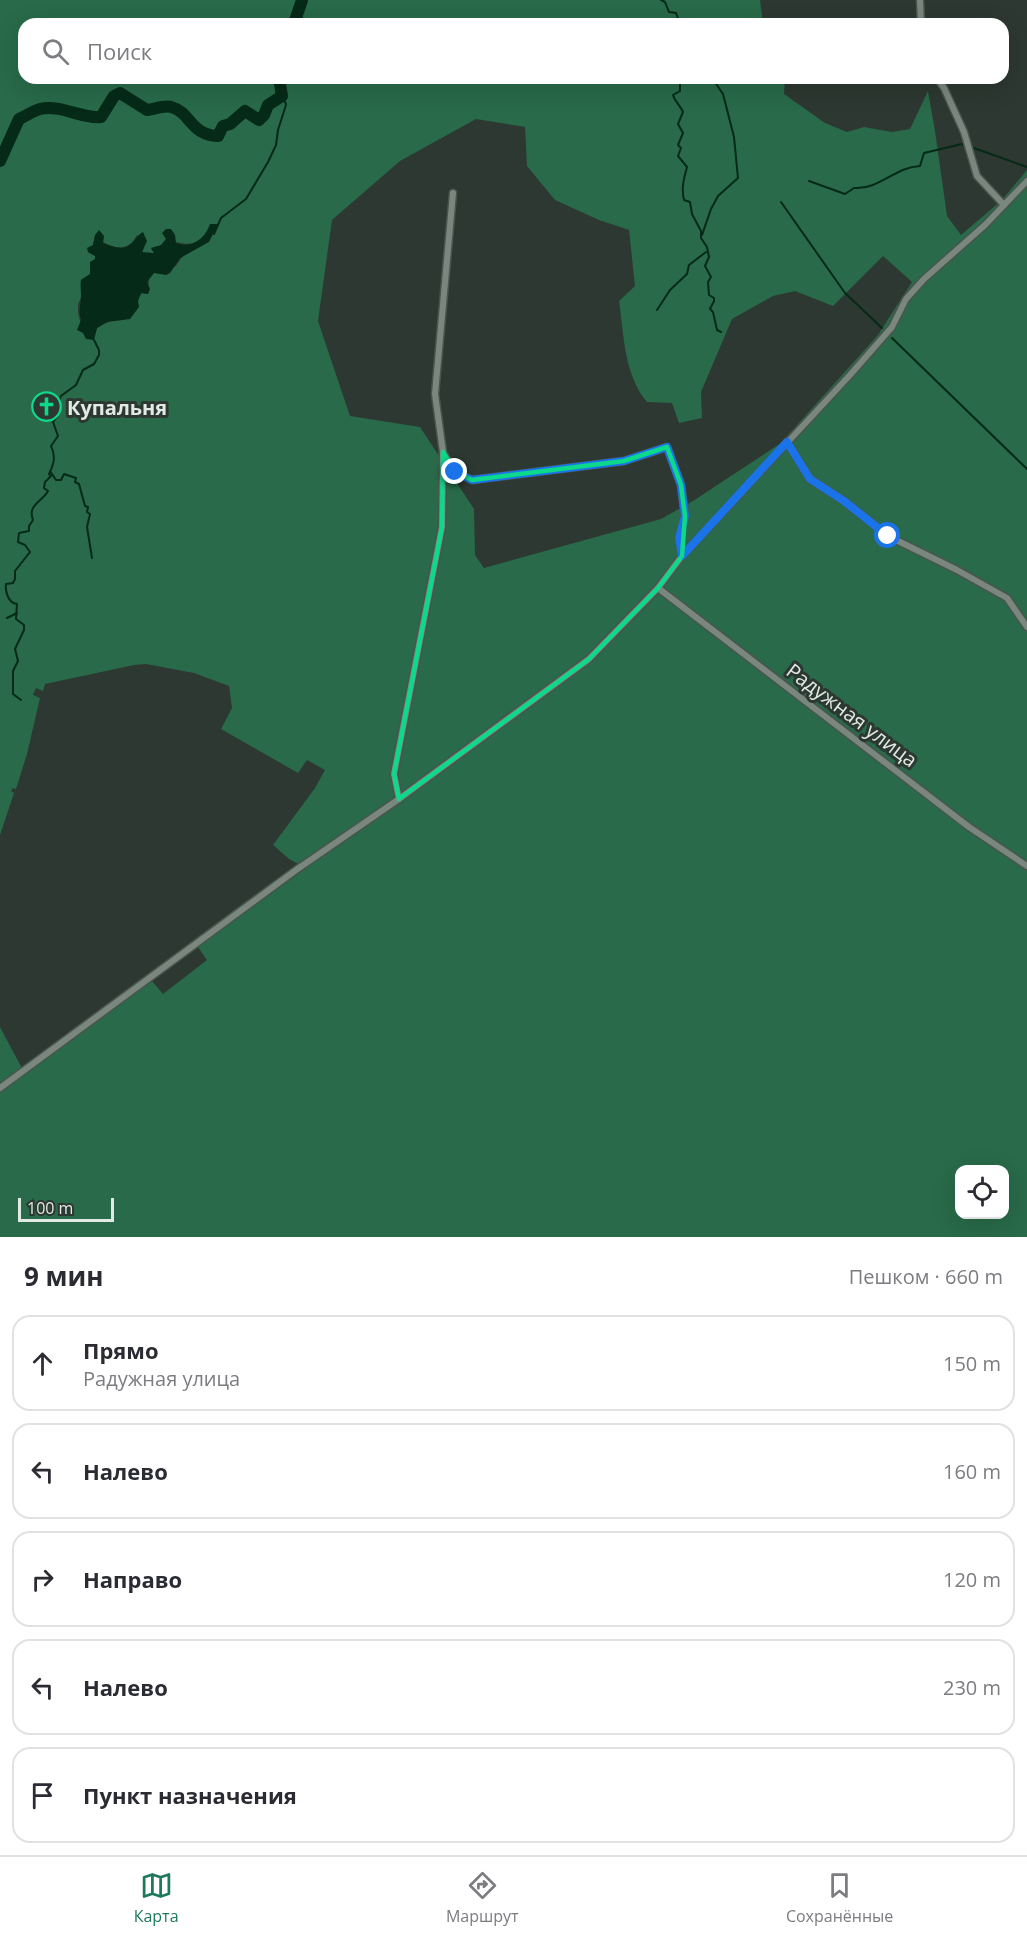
<!DOCTYPE html>
<html lang="ru">
<head>
<meta charset="utf-8">
<style>
  :root { --surface:#fff; --page:#f7f7f7; --text:#2b2b33; --muted:#7c7c81; --line:#e1e1e2; --accent:#1e795a }
  body { margin:0; font-family:"Open Sans",sans-serif; background:var(--page); color:var(--text) }
  .controls { position:absolute; right:18px; bottom:18px; display:grid; overflow:hidden; border-radius:12px; box-shadow:0 6px 24px #0002 }
  .controls button { width:54px; height:54px; display:grid; place-items:center; padding:0; border:0; border-bottom:2px solid var(--line); background:var(--surface); color:var(--text); font:30px sans-serif }
  .scale { position:absolute; left:18px; bottom:15px; width:96px; box-sizing:border-box; padding-left:6px; border:3px solid #e2eae5; border-top:0; font-size:16px; line-height:21px; white-space:nowrap; color:#e2eae5; -webkit-text-stroke:4px #2c3831; paint-order:stroke }
  .stop { position:absolute; width:18px; height:18px; margin:-14px; border:4px solid #1a73e8; border-radius:50%; background:#fff }
  .stop.end { background:#1a73e8; border-color:#fff; box-shadow:0 2px 6px #0008 }
  .list { margin:0; padding:0; list-style:none }
  h2 { display:flex; justify-content:space-between; align-items:center; height:78px; margin:0; padding:0 24px; font-size:26px }
  h2 small { font-size:20px; font-weight:400; color:var(--muted) }
  .list li { display:grid; grid-template-columns:39px 1fr auto; gap:18px; align-items:center; box-sizing:border-box; height:96px; margin:0 12px 12px; padding:0 12px; border:2px solid var(--line); border-radius:18px }
  .list b { display:block; font-size:22px; white-space:nowrap }
  .list p { margin:0; font-size:20px; white-space:nowrap; color:var(--muted) }
  .list em { font-size:20px; font-style:normal; color:var(--muted) }
  .icon { flex:none; width:33px; height:33px; fill:none; stroke:currentColor; stroke-width:2; stroke-linecap:round; stroke-linejoin:round }
  .map { position:relative; flex:none; width:1027px; height:1237px; overflow:hidden }
  .search { position:absolute; background:var(--surface); box-shadow:0 6px 24px #0002; left:18px; right:18px; top:18px; height:66px; display:flex; align-items:center; gap:15px; box-sizing:border-box; padding:0 21px; border-radius:18px; color:var(--muted); font-size:22px }
  .sheet { height:618px; background:var(--surface) }
  nav { display:flex; justify-content:space-around; align-items:center; box-sizing:border-box; height:84px; border-top:2px solid var(--line); background:var(--surface); font-size:16px; color:var(--muted) }
  nav a { display:grid; justify-items:center; gap:3px }
  nav .on { color:var(--accent) }
  .map>svg:first-child { display:block }
  .green { fill:#286a49; fill-rule:evenodd }
  .water { fill:#052a18 }
  .lines { fill:none; stroke-linecap:round; stroke-linejoin:round }
  .stream { stroke:#052a18; stroke-width:2 }
  .river { stroke:#052a18; stroke-width:12 }
  .minor-casing { stroke:#4a544e; stroke-width:9 }
  .minor { stroke:#79877e; stroke-width:6 }
  .route { stroke:#1a73e8; stroke-width:8 }
  .marked { fill:none; stroke:#0dd98a; stroke-width:4.5; stroke-linejoin:round }
  .labels { text-anchor:middle; dominant-baseline:central; stroke-width:6; stroke-linejoin:round; paint-order:stroke }
  .poi-label { font-size:20px; font-weight:bold; fill:#e2eae5; stroke:#2c3831; text-anchor:start }
  .street-label { font-size:20px; fill:#e2eae5; stroke:#2c3831 }
</style>
</head>
<body>
<div class="map">
<svg width="1027" height="1237" viewBox="0 0 1027 1237">
  <rect width="100%" height="100%" fill="#2c3831"/>
  <path class="green" d="M0,0h760l3,24h-739v54h761l-1,16 41,29 22,9 17,-5 28,5 18,-3 18,-38 7,40 12,85 14,19 41,-35 25,-30v1067h-1027v-210l24,45 128,-91 11,13 44,-34 -9,-13 108,-79 -17,-9 -16,-14 42,-57 10,-18 -18,-10 -9,13 -77,-44 11,-21 -3,-22 -35,-13 -48,-9 -12,1 -89,19 -2,7 -7,-3 -3,7 7,3 -13,56 -11,35 -3,-1 -2,3 3,2 -14,42zM476,119l49,8 2,39 28,34 44,20 30,10 6,56 -16,15c5,34 5,74 28,101l25,1 7,20 23,-5 -1,-26 31,-73 41,-23 22,-5 38,15 50,-50 29,26 -34,53 -97,108 -88,58 -32,18 -177,49 -9,-13 -1,-46 -54,-82 -70,-11 -32,-95 14,-101 68,-59zM218,224c-11,29 -30,19 -42,42l-22,7 -5,4 -1,17 -6,-1 -18,27c-10,-2 -18,3 -27,8l-4,12 -10,-7 -5,-20v-9l3,-6v-18l9,-6v-12l5,-2v-4l-7,-4 5,-7 2,-10c12,13 32,20 42,0l7,12 -2,6h13l-4,-4 10,-3 5,-7c30,10 29,4 52,-15zM960,1170h44v44h-44z"/>
  <path class="water" d="M210,224h8l-9,18 -29,16 -10,15 -4,2 -12,-2 -7,9 3,7 -2,5 -7,-1 -3,8 1,6 -9,12 -23,3 -10,6 -3,12 -8,-1 -3,-6 -6,-3 4,-10c-3,-10 0,-15 0,-25 0,-5 -1,-9 0,-15l9,-6v-12l5,-3v-3l-7,-4 -1,-4 6,-3 2,-10 4,-5 5,6 -1,7c9,3 21,9 29,0 5,-5 4,-7 11,-11l4,9 -5,11 12,1 -3,-5 10,-3 5,-6 -4,-6 4,-4h5l4,6 1,8c16,6 29,-4 34,-19z"/>
  <g class="lines">
    <g class="stream">
      <polyline points="661,0 665,2 669,12 676,13 680,24"/>
      <path d="M680,78v13l-7,4c2,7 7,10 10,17l-5,12 5,9 -5,12 3,3 -3,8 9,11c-3,12 -6,20 -3,33l6,2 2,12 9,17v7l6,9 2,10 -4,9 6,11 -3,5 1,13 5,3v3l-4,8 3,3 4,18 4,2"/>
      <polyline points="971,147 1027,167"/>
      <path d="M809,181l36,13 9,-6c25,2 41,-21 66,-22l4,-13 38,-9 4,2"/>
      <polyline points="781,202 845,293 882,328"/>
      <polyline points="214,234 221,218 246,199 268,162 276,145 278,130 285,108 286,104 282,96"/>
      <polyline points="702,235 711,209 718,196 738,178 734,137 723,94 712,78"/>
      <polyline points="657,310 670,290 687,274 689,265 706,252"/>
      <polyline points="892,338 1027,469"/>
      <polyline points="39,402 40,403"/>
      <polyline points="41,404 45,406 49,403 52,405 58,403"/>
      <polyline points="50,471 56,480 61,480 64,474 76,478 75,482 79,484 85,506 88,507 87,512 90,514 87,527 92,558"/>
      <polyline points="7,618 17,613"/>
      <path d="M21,700l-8,-6v-23l5,-10 -3,-12 9,-19v-5l-8,-6 1,-15c-9,-1 -12,-13 -11,-20l7,-1 2,-4v-8l15,-19 -5,-7 -7,-3 1,-9 10,-2v-5l4,-6c-6,-15 9,-18 15,-29l-4,-3 1,-6 6,-6 -2,-2c5,-10 7,-18 2,-28l7,-10 -5,-14 6,-8 -2,-9 4,-9 15,-11 7,-15 11,-6 5,-9v-5l-5,-10"/>
    </g>
    <g class="river">
      <polyline points="294,24 302,0"/>
      <path d="M0,161l19,-42c7,-3 14,-8 21,-10 21,-5 41,10 61,8l13,-21 6,-3 27,17c7,-1 18,-5 24,-3 20,5 19,28 47,29l5,-10 7,-2 15,-13 14,9 5,-5 4,-10 14,-9 -3,-18"/>
    </g>
    <defs>
      <g id="minor">
        <polyline points="920,0 921,24"/>
        <polyline points="937,78 944,88 964,132 977,176 1004,205"/>
        <polyline points="787,442 810,479 844,501 888,536 957,570 1007,598 1027,627"/>
        <polyline points="443,453 455,472 472,480 624,461 667,447 681,485 685,516 679,538 682,556"/>
        <polyline points="658,588 969,827 1027,866"/>
        <polyline points="399,799 394,774 442,527 443,452 435,394 453,193"/>
        <polyline points="0,1088 296,870 399,799 589,659 658,588 682,556 850,375 892,327 906,299 924,279 985,225 1027,181"/>
      </g>
    </defs>
    <use href="#minor" class="minor-casing"/>
    <use href="#minor" class="minor"/>
  </g>
  <g class="lines">
    <polyline class="route" points="455,472 472,480 624,461 667,447 681,485 685,516 679,538 682,556 787,442 810,479 844,501 888,536"/>
  </g>
  <path class="marked" d="M667,447l14,38 4,31 -3,40 -24,32 -69,71 -190,140 -5,-25 48,-247 1,-75 12,20 17,8 152,-19z"/>
  <defs>
    <symbol id="church-ring" viewBox="-11 -11 22 22"><circle r="9.5" fill="#2c3831" stroke="#0dd98a" stroke-width="1.5"/><path d="M-1.2-6h2.4v3.5h3.3v2.4h-3.3V6h-2.4V-.1h-3.3v-2.4h3.3Z" fill="#0dd98a"/></symbol>
  </defs>
  <g fill-rule="evenodd">
    <use href="#church-ring" x="30" y="390" width="33" height="33"/>
  </g>
  <g class="labels">
    <g class="poi-label">
      <text x="67" y="407">Купальня</text>
    </g>
    <g class="street-label">
      <text transform="translate(852 715) rotate(37)">Радужная улица</text>
    </g>
  </g>
</svg>
<div class="controls">
<button><svg class="icon" aria-label="locate" viewBox="0 0 24 24"><circle cx="12" cy="12" r="6"/><path d="M12 2v4M12 18v4M2 12h4M18 12h4"/></svg></button>
</div>
<div class="scale">100 m</div>
<div class="stop" style="left:888px;top:536px"></div>
<div class="stop end" style="left:455px;top:472px"></div>
<div class="search"><svg class="icon" aria-label="search" viewBox="0 0 24 24"><circle cx="10" cy="10" r="6"/><path d="M15 15l6 6"/></svg>Поиск</div>
</div>
<section class="sheet">
<h2>9 мин<small>Пешком · 660 m</small></h2>
<ul class="list">
<li><svg class="icon" aria-label="ahead" viewBox="0 0 24 24"><path d="M12 20V5M6 11l6-6 6 6"/></svg><div><b>Прямо</b><p>Радужная улица</p></div><em>150 m</em></li>
<li><svg class="icon" aria-label="left" viewBox="0 0 24 24"><path d="M17 20v-9H6M10 6l-5 5 5 5"/></svg><div><b>Налево</b></div><em>160 m</em></li>
<li><svg class="icon" aria-label="right" viewBox="0 0 24 24"><path d="M7 20v-9h11M14 6l5 5-5 5"/></svg><div><b>Направо</b></div><em>120 m</em></li>
<li><svg class="icon" aria-label="left" viewBox="0 0 24 24"><path d="M17 20v-9H6M10 6l-5 5 5 5"/></svg><div><b>Налево</b></div><em>230 m</em></li>
<li><svg class="icon" aria-label="arrive" viewBox="0 0 24 24"><path d="M6 21V4h12l-3 4 3 4H6"/></svg><div><b>Пункт назначения</b></div></li>
</ul>
</section>
<nav>
<a class="on"><svg class="icon" aria-label="map" viewBox="0 0 24 24"><path d="M3 6l6-2 6 2 6-2v14l-6 2-6-2-6 2zM9 4v14M15 6v14"/></svg>Карта</a>
<a><svg class="icon" aria-label="directions" viewBox="0 0 24 24"><path d="M12 3l9 9-9 9-9-9zM9 14v-3h6M13 9l2 2-2 2"/></svg>Маршрут</a>
<a><svg class="icon" aria-label="saved" viewBox="0 0 24 24"><path d="M7 4h10v16l-5-4-5 4z"/></svg>Сохранённые</a>
</nav>
</body>
</html>
